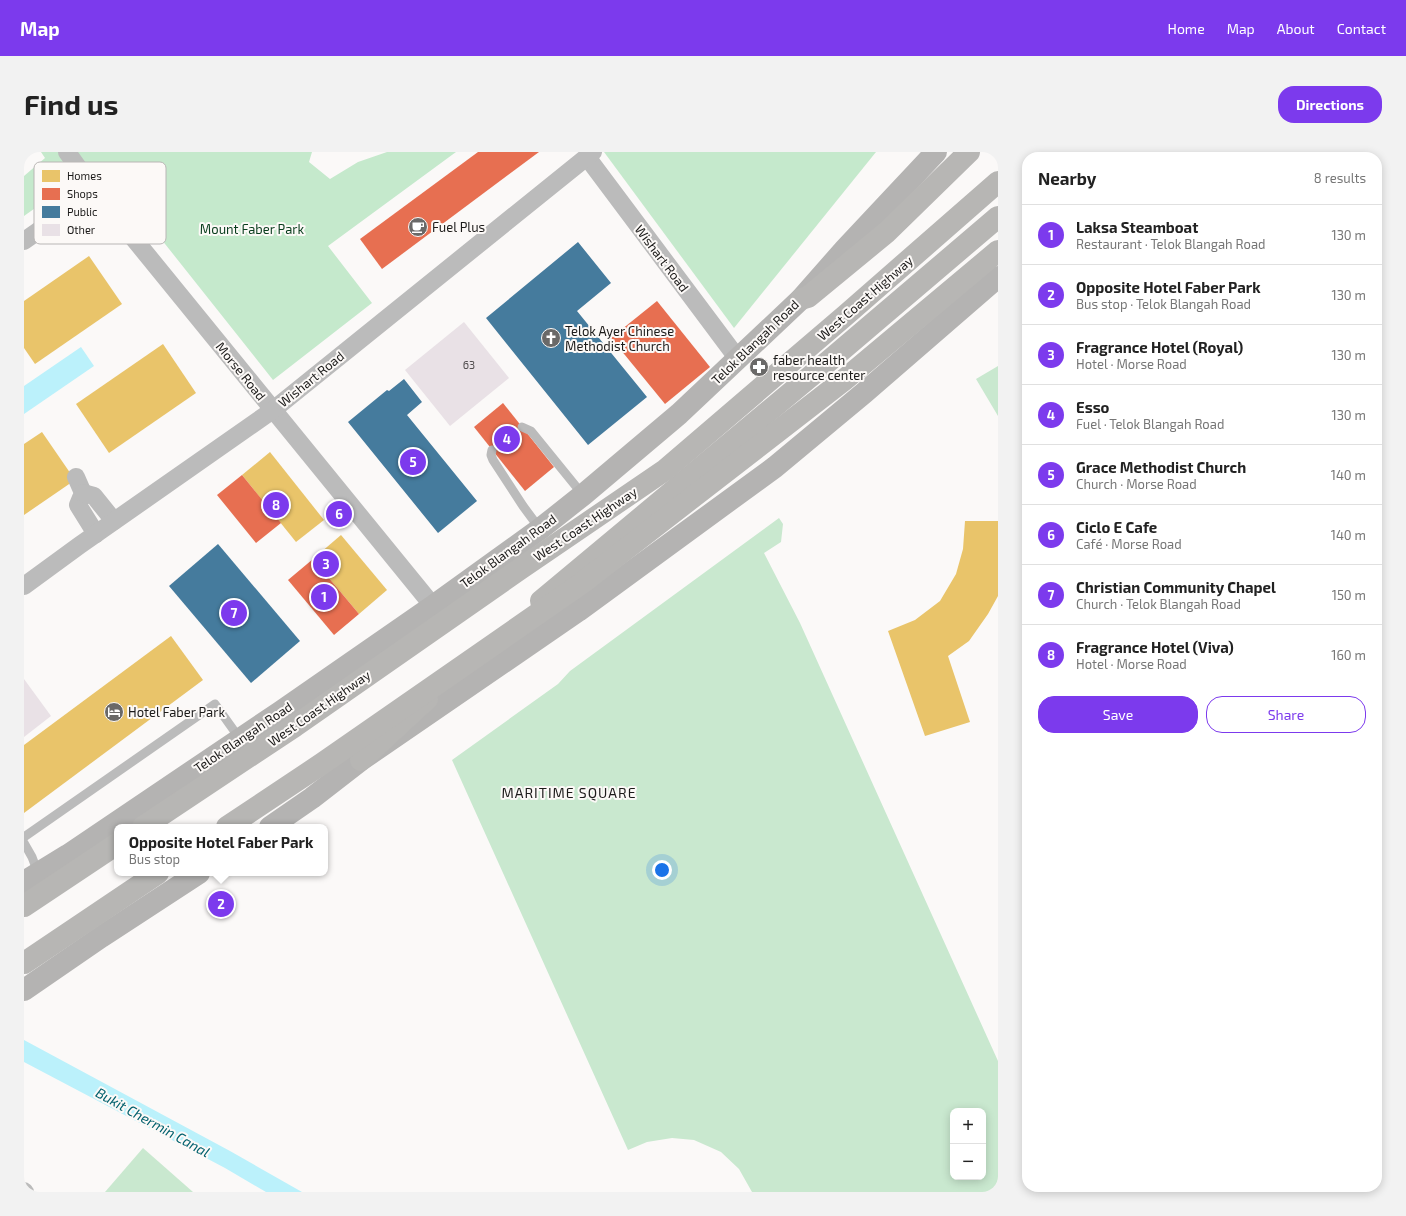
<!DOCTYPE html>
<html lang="en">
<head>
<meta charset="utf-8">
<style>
  :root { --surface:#fff; --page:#f2f2f2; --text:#222; --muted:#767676; --line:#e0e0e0; --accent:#7c3aed }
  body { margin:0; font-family:"Exo 2",sans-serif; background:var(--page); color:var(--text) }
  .controls { position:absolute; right:12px; bottom:12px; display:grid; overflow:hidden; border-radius:8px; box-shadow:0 2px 10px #0003 }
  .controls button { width:36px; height:36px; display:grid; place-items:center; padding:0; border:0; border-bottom:1px solid var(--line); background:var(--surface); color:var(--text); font:20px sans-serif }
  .you { position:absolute; left:638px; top:718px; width:14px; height:14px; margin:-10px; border:3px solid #fff; border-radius:50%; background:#1a73e8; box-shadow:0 0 0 6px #1a73e833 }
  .badge { display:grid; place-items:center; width:26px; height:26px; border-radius:50%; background:var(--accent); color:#fff; font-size:13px; font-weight:700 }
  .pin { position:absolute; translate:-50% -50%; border:2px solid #fff; box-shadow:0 1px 4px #0006 }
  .popup { position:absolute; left:90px; top:672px; width:214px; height:52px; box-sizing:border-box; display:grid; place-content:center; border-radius:8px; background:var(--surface); filter:drop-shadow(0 1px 3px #0005); font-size:13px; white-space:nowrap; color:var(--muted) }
  .popup b { font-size:15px; color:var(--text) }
  .popup::after { content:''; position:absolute; left:50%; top:100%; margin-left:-8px; border:8px solid transparent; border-top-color:var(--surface) }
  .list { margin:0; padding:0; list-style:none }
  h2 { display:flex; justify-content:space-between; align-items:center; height:52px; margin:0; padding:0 16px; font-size:17px }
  h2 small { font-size:13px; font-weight:400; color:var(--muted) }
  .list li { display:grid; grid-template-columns:26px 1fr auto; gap:12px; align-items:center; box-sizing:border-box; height:60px; padding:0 16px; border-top:1px solid var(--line) }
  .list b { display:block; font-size:15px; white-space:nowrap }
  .list p { margin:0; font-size:13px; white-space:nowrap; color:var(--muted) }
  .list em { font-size:13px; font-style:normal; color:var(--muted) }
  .actions { display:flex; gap:8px; padding:12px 16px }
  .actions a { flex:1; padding:9px 0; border:1px solid var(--accent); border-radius:16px; text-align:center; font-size:14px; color:var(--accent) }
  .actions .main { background:var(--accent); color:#fff }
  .map { position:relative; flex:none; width:974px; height:1040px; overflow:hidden; border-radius:16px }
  header { display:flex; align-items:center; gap:24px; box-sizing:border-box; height:56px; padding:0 20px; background:var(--accent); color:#fff }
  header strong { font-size:19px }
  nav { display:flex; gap:22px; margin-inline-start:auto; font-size:14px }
  .intro { display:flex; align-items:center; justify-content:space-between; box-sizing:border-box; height:96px; padding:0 24px }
  h1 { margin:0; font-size:28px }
  .button { padding:10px 18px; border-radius:16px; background:var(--accent); color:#fff; font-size:14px; font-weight:700 }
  main { display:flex; gap:24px; padding:0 24px }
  aside { flex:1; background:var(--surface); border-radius:16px; box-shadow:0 2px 10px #0003 }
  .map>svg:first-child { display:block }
  .green { fill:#c9e8cf; fill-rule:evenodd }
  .forest { fill:#c5e9cc }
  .water { fill:#bbf1fb }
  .homes { fill:#e9c46a }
  .shops { fill:#e76f51 }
  .public { fill:#457b9d }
  .building { fill:#e9e1e6 }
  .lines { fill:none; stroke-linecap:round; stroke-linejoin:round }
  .service { stroke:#bbb; stroke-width:9 }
  .minor { stroke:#bbb; stroke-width:18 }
  .primary { stroke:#b4b3b2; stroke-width:22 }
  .trunk { stroke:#b7b6b4; stroke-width:22 }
  .trunk-bridge { stroke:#b7b6b4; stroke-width:22 }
  .labels { text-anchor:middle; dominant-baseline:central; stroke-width:4; stroke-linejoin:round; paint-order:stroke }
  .number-label { font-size:11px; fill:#524e4f }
  .poi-label { font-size:13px; fill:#1c1b1a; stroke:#fcf9f7; text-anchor:start }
  .park-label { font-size:13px; fill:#093d1d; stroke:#fcf9f7 }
  .street-label { font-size:13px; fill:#1c1b1a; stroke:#fcf9f7 }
  .neighbourhood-label { font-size:14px; letter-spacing:1px; fill:#1c1b1a; stroke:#fcf9f7 }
  .water-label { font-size:14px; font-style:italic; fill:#01606d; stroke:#fcf9f7 }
  .key { fill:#fcf9f7; stroke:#b9b6b5; stroke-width:1 }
  .key-label { font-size:11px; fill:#1c1b1a }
</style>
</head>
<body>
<header>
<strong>Map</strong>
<nav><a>Home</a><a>Map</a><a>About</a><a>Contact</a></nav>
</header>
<div class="intro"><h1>Find us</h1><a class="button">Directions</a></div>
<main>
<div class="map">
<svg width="974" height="1040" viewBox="0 0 974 1040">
  <rect width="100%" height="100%" fill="#fbf9f8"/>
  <g class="green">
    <polygon points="974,214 974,264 952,227"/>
    <path d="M755,366l4,6 -2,18 -17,11 36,70 198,438v131h-246l-13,-23 -18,-17 -27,-12 -22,-2 -25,4 -19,8 -176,-390 106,-76 12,-13zM929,959h30v66h-30z"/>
    <polygon points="119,996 169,1040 81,1040"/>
  </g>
  <g class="forest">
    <polygon points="17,0 288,0 285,10 306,27 334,10 363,0 432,0 304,94 348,151 249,228 76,10 0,64 0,24 21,6"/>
    <polygon points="580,0 852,0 710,176"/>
  </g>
  <g class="water">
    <polygon points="57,195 70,214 0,262 0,234"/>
    <polygon points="0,888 206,999 278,1040 242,1040 201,1016 0,910"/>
  </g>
  <g class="homes">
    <polygon points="65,104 98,152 11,212 0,196 0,149"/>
    <polygon points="139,192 172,241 85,301 52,252"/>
    <polygon points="18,280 51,328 0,363 0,292"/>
    <polygon points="246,300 300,368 272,390 218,323"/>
    <polygon points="941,369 974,369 974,444 964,462 945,489 924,504 946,570 901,584 864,479 891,468 916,449 932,422 939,397"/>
    <polygon points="317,383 363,438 335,462 289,407"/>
    <polygon points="147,484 179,528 0,661 0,593"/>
  </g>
  <g class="shops">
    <polygon points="454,0 515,0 358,117 336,87"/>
    <polygon points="633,149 686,215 641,252 587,186"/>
    <polygon points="479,251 530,315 501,339 450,275"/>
    <polygon points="218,323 257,371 232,391 193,343"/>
    <polygon points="289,407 335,462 310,483 264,428"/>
  </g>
  <g class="public">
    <polygon points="554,90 587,131 553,159 623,245 564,293 462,166"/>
    <polygon points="380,227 398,250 383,263 453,349 414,381 324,270 363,238 365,239"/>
    <polygon points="194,392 276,489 227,531 145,434"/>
  </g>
  <g class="building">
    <polygon points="440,170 485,226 426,274 381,218"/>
    <polygon points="0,527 27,564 0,585"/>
  </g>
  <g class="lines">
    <g class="service">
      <polyline points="498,275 507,279 559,343"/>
      <polyline points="468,298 467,303 469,308 499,354 516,377"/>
      <polyline points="0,685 191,552 216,587"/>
      <polyline points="0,691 8,705 14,721"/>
    </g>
    <g class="minor">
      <polyline points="43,0 71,39 409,454"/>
      <polyline points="563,5 714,207"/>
      <polyline points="0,89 71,39"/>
      <polyline points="52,325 59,341 54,353 72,382"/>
      <polyline points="59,341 70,344 90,369"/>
      <polyline points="0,434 56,393 249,258 569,0"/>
      <polyline points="0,1039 1,1040"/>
    </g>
    <g class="primary">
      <polyline points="246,675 288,646 337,608 554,459 751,315 840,241 974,125"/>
      <polyline points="0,730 44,703 256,560 409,454 516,377 559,343 655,262 777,147 821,97 912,0"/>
      <polyline points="0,838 77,785 175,721"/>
    </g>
    <g class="trunk">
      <polyline points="777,147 784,145 863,80 945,0"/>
      <polyline points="517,449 806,208 974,65"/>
      <polyline points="337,608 403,547"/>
      <polyline points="119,675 271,574 496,417 641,318 823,162 974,30"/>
      <polyline points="0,754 93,692"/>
      <polyline points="0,811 134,721"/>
    </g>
    <polyline class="trunk-bridge" points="203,675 299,611 558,431 820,228 974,99"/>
  </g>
  <defs>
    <symbol id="cafe-disc" viewBox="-11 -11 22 22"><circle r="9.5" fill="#6a6968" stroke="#fcf9f7"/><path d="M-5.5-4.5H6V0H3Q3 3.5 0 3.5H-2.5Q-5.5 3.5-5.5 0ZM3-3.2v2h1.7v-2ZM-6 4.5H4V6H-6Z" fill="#fff"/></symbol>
    <symbol id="church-disc" viewBox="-11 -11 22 22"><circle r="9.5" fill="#6a6968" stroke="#fcf9f7"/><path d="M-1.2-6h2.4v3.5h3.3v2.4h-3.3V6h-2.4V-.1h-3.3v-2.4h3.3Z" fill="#fff"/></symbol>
    <symbol id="pharmacy-disc" viewBox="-11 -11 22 22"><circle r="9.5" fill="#6a6968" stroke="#fcf9f7"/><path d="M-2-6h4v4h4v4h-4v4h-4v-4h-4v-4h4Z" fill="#fff"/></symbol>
    <symbol id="hotel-disc" viewBox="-11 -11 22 22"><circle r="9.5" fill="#6a6968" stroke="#fcf9f7"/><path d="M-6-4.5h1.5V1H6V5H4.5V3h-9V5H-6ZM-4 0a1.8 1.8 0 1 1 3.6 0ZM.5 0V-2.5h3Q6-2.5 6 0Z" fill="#fff"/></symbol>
  </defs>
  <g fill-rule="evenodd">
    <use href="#cafe-disc" x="383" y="64" width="22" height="22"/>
    <use href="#church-disc" x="516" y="175" width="22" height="22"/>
    <use href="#pharmacy-disc" x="724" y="204" width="22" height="22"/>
    <use href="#hotel-disc" x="79" y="549" width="22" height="22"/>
  </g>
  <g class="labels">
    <g class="number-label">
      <text x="445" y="212">63</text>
    </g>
    <g class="poi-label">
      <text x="408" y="75">Fuel Plus</text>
      <text x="541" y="179">Telok Ayer Chinese<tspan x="541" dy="15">Methodist Church</tspan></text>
      <text x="749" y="208">faber health<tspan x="749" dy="15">resource center</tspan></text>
      <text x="104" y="560">Hotel Faber Park</text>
    </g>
    <g class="park-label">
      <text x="228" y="77">Mount Faber Park</text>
    </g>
    <g class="street-label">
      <text transform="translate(638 106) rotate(53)">Wishart Road</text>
      <text transform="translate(841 146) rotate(-41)">West Coast Highway</text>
      <text transform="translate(731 190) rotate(-44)">Telok Blangah Road</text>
      <text transform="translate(217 219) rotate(51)">Morse Road</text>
      <text transform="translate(287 227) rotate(-39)">Wishart Road</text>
      <text transform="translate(561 372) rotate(-34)">West Coast Highway</text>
      <text transform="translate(484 399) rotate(-36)">Telok Blangah Road</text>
      <text transform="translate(295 556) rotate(-35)">West Coast Highway</text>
      <text transform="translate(219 585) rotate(-34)">Telok Blangah Road</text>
    </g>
    <g class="neighbourhood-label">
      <text x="545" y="640">MARITIME SQUARE</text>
    </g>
    <g class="water-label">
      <text transform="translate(129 970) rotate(29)">Bukit Chermin Canal</text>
    </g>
  </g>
  <rect x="10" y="10" width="132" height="82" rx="6" class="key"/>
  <rect x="18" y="18" width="18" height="12" fill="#e9c46a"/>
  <rect x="18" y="36" width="18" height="12" fill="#e76f51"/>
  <rect x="18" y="54" width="18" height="12" fill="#457b9d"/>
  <rect x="18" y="72" width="18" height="12" fill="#e9e1e6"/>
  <g class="key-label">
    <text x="43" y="28">Homes</text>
    <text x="43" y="46">Shops</text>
    <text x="43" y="64">Public</text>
    <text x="43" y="82">Other</text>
  </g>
</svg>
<div class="controls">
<button>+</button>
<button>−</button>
</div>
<div class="you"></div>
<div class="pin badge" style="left:300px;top:445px">1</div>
<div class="pin badge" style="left:197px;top:752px">2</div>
<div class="popup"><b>Opposite Hotel Faber Park</b>Bus stop</div>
<div class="pin badge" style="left:302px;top:412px">3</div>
<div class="pin badge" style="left:483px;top:287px">4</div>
<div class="pin badge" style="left:389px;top:310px">5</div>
<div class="pin badge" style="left:315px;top:362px">6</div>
<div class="pin badge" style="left:210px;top:461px">7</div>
<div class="pin badge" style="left:252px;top:353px">8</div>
</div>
<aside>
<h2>Nearby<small>8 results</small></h2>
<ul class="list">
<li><span class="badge">1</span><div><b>Laksa Steamboat</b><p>Restaurant · Telok Blangah Road</p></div><em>130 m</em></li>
<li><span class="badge">2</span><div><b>Opposite Hotel Faber Park</b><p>Bus stop · Telok Blangah Road</p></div><em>130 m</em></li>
<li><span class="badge">3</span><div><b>Fragrance Hotel (Royal)</b><p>Hotel · Morse Road</p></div><em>130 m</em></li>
<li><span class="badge">4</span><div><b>Esso</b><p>Fuel · Telok Blangah Road</p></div><em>130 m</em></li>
<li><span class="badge">5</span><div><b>Grace Methodist Church</b><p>Church · Morse Road</p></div><em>140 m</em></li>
<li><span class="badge">6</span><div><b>Ciclo E Cafe</b><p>Café · Morse Road</p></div><em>140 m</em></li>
<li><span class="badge">7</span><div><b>Christian Community Chapel</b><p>Church · Telok Blangah Road</p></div><em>150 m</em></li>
<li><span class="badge">8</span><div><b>Fragrance Hotel (Viva)</b><p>Hotel · Morse Road</p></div><em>160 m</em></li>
</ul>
<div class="actions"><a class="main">Save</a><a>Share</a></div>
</aside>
</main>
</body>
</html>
